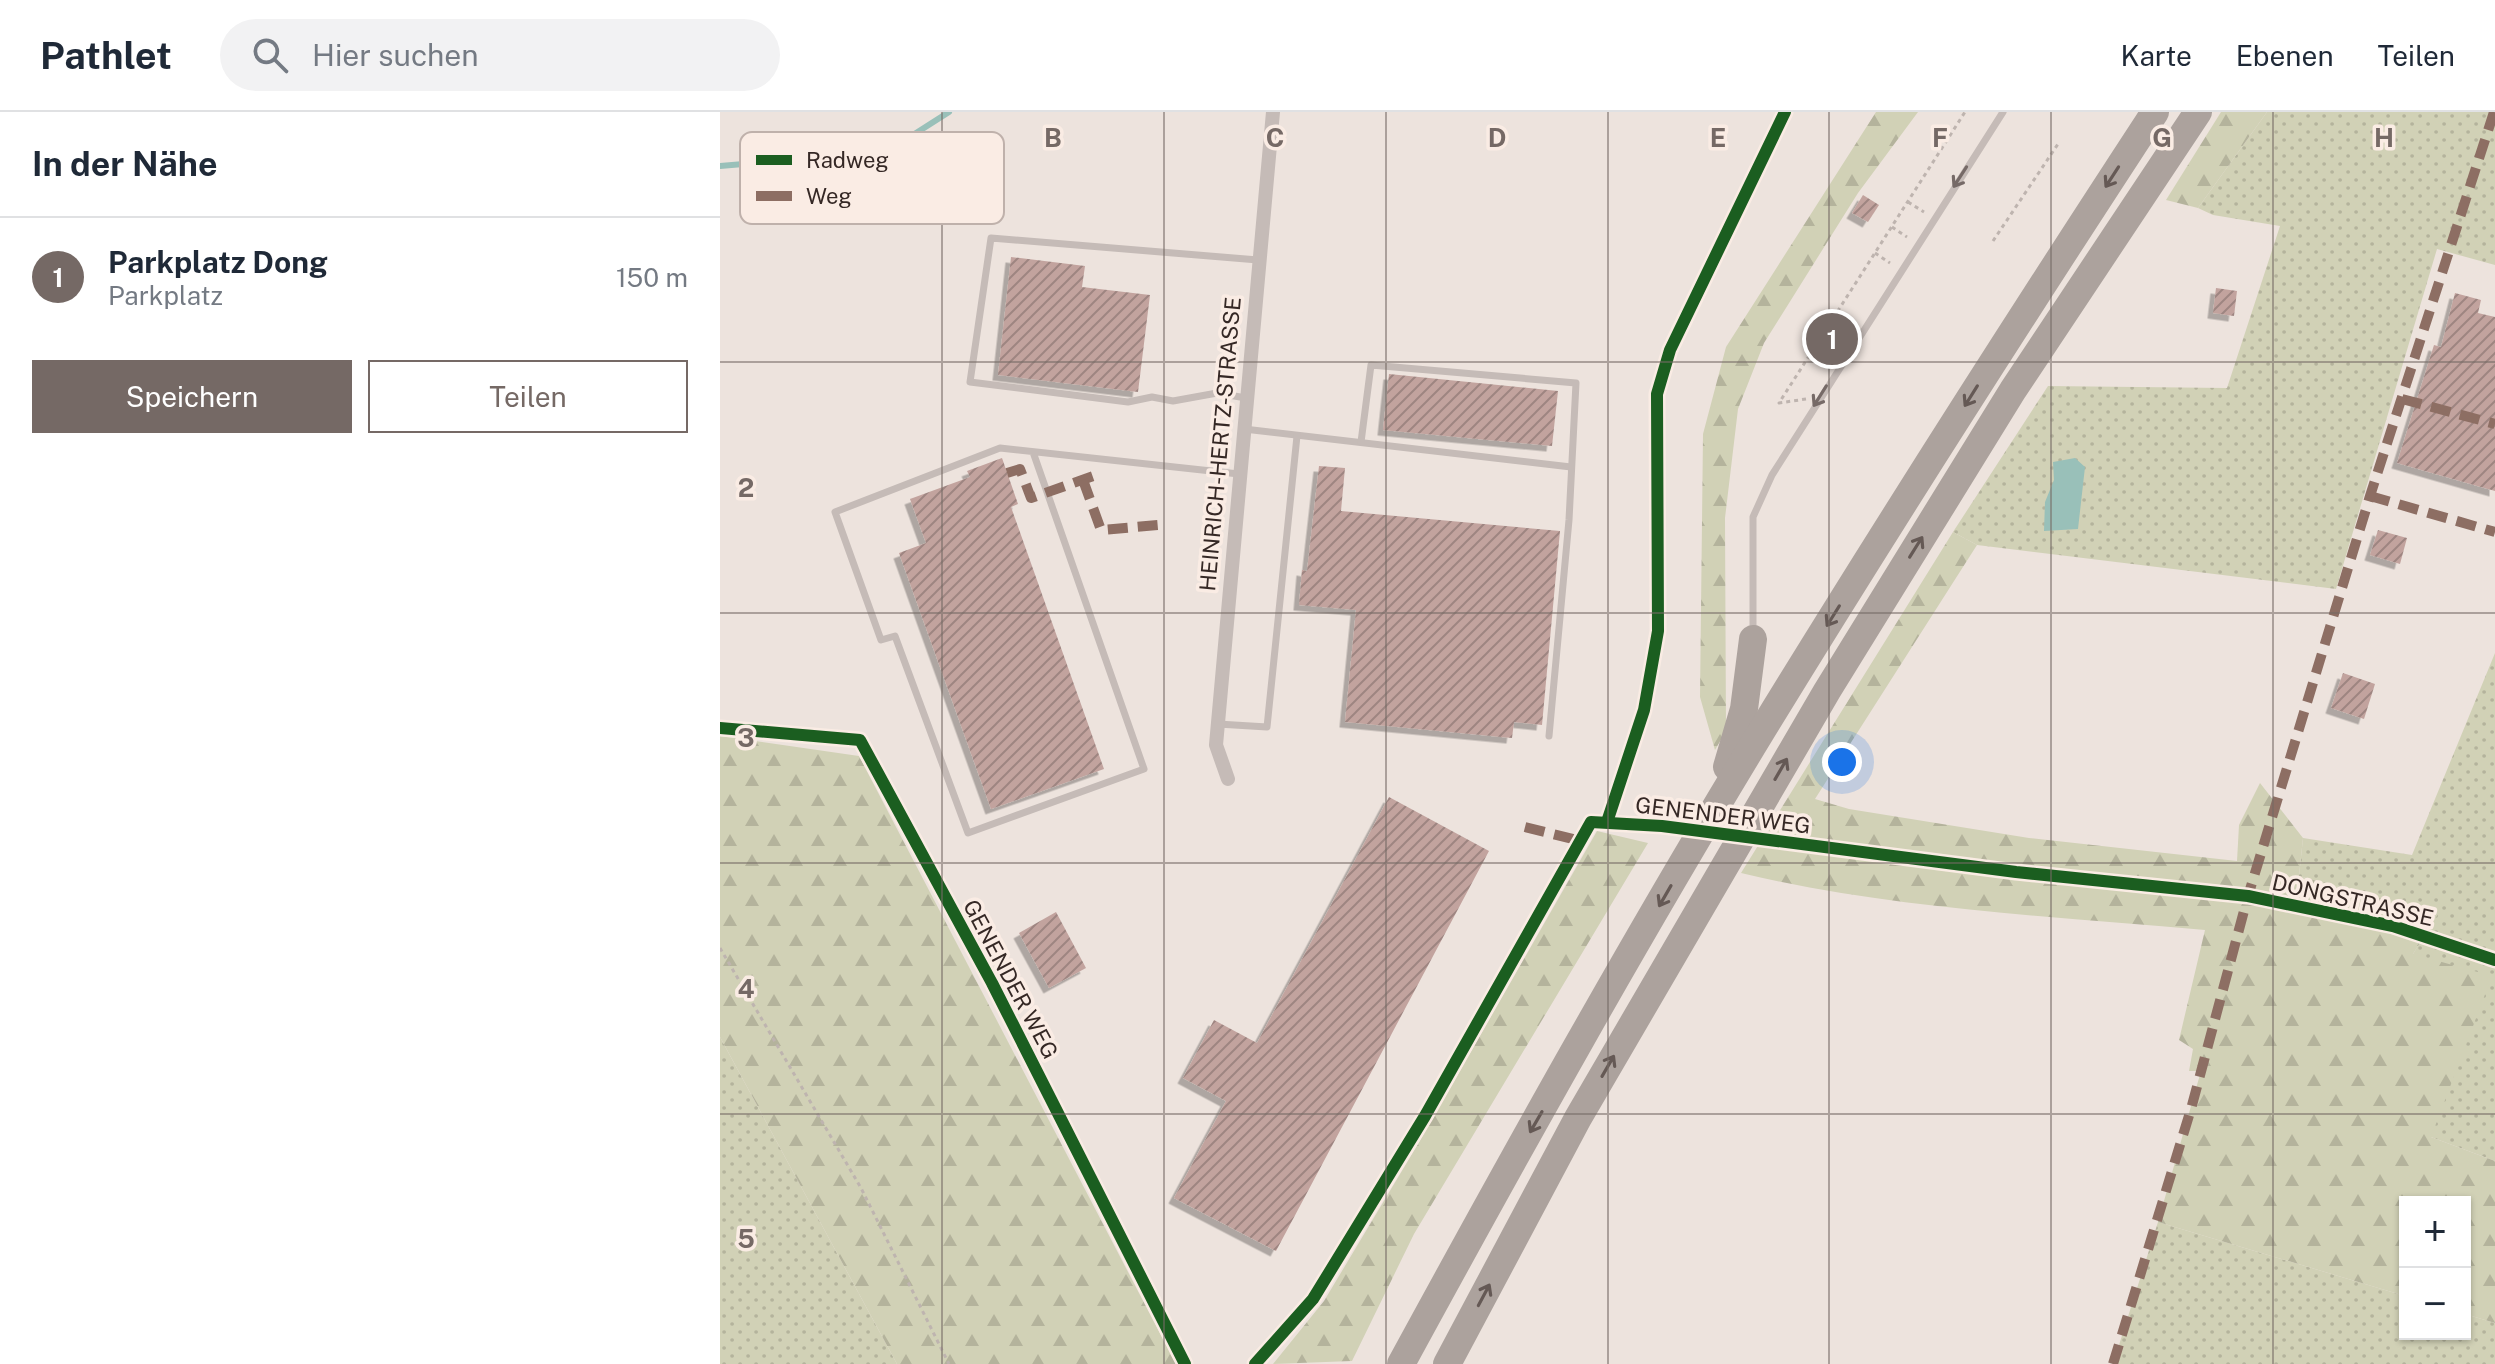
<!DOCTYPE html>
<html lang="de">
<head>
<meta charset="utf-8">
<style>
  :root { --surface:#fff; --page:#f2f2f3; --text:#1f2937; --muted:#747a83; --line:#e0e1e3; --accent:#756965 }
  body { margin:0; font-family:"Public Sans",sans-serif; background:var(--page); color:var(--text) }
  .controls { position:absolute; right:24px; bottom:24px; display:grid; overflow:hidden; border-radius:0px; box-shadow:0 2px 6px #0004 }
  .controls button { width:72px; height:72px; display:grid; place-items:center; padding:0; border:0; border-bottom:2px solid var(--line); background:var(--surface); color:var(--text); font:40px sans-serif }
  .you { position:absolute; left:1122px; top:650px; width:28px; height:28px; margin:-20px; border:6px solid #fff; border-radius:50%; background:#1a73e8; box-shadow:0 0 0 12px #1a73e833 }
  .badge { display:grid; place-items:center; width:52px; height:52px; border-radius:50%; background:var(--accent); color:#fff; font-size:26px; font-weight:700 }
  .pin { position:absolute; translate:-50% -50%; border:4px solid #fff; box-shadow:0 2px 8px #0006 }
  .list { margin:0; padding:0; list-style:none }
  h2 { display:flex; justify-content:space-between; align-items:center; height:104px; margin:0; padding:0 32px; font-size:34px }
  h2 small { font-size:26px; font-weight:400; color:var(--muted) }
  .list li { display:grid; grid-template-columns:52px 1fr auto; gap:24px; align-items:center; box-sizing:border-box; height:120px; padding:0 32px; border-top:2px solid var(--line) }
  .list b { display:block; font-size:30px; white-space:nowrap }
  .list p { margin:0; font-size:26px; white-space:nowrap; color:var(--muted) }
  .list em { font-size:26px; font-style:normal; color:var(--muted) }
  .actions { display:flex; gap:16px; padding:24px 32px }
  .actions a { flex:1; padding:18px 0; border:2px solid var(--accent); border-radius:0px; text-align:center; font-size:28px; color:var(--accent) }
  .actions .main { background:var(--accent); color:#fff }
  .icon { flex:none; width:44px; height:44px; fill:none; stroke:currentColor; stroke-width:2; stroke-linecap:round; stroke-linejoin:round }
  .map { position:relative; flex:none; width:1775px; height:1252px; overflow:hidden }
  header { display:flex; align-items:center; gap:48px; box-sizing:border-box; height:112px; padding:0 40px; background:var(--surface); border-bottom:2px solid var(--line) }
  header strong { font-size:38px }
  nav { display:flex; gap:44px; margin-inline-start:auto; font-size:28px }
  .search { width:560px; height:72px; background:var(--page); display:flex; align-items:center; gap:20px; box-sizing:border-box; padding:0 28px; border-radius:44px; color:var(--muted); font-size:30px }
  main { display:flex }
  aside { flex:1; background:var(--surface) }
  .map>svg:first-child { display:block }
  .grass { fill:url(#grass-dots) }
  .forest { fill:url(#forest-firs) }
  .water { fill:#99c0b9 }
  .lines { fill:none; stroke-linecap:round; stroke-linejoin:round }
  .stream { stroke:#99c0b9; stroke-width:6 }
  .building { fill:url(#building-hatch); filter:url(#shadow) }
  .path { stroke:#beb4af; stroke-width:3; stroke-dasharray:4 4; stroke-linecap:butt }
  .service { stroke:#c5bbb7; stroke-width:7 }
  .minor { stroke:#c5bbb7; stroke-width:14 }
  .motorway { stroke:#aca29d; stroke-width:28 }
  .minor-bridge { stroke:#c5bbb7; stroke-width:14 }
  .quiet { stroke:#8d6e63; stroke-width:10; stroke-dasharray:20 10; stroke-linecap:butt }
  .cycleway-casing { stroke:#faece4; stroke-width:17 }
  .cycleway { stroke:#1b5e20; stroke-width:12 }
  .oneway { stroke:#766a67 }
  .oneway2 { stroke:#655955 }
  .grid { fill:none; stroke:#756965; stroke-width:2; stroke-opacity:0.55 }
  .labels { text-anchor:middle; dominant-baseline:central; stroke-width:7; stroke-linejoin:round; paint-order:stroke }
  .street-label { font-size:22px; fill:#352825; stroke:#faece4 }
  .key { fill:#faece4; stroke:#bfb1ab; stroke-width:2 }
  .key-label { font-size:22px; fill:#352825 }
  .grid-label { font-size:26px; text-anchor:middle; font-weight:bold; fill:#756965; stroke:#faece4; stroke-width:7; stroke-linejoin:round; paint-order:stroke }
</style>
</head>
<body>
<header>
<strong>Pathlet</strong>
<div class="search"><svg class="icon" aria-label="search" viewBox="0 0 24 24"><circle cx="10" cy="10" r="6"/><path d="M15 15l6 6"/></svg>Hier suchen</div>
<nav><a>Karte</a><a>Ebenen</a><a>Teilen</a></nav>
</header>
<main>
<aside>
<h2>In der Nähe<small></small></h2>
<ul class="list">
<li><span class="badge">1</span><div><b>Parkplatz Dong</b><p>Parkplatz</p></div><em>150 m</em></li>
</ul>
<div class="actions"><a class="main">Speichern</a><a>Teilen</a></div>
</aside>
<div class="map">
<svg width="1775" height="1252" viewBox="0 0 1775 1252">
  <defs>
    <pattern id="grass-dots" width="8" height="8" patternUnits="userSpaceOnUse" patternTransform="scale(2)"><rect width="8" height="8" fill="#d1d1b6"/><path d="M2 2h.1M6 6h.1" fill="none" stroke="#b4b39c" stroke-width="1.8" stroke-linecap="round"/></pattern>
    <pattern id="forest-firs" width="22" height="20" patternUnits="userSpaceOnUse" patternTransform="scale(2)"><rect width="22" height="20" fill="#d1d1b6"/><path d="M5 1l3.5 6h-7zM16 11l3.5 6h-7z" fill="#b4b39c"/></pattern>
    <pattern id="building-hatch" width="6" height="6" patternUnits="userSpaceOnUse" patternTransform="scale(2)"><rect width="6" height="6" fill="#c2a39e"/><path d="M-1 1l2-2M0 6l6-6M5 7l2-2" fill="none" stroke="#9e8581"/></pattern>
    <filter id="shadow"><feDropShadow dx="-5.5" dy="5.5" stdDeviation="0" flood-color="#0004"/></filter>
  </defs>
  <rect width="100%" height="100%" fill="#ede3dd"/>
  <g class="grass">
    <polygon points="1547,0 1775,0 1775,153 1717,137 1616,477 1257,433 1233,420 1328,274 1507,276 1560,114 1493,103 1478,96"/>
    <polygon points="1775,541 1775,1049 1711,1025 1693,842 1717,802 1579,764 1583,726 1692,743"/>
    <polygon points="0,925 177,1252 0,1252"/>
    <polygon points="1438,1110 1685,1184 1685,1222 1745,1222 1745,1202 1775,1211 1775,1252 1393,1252"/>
  </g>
  <g class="forest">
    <polygon points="1156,0 1198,0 1138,81 1044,231 1018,297 1005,406 1006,619 995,638 980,585 983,322 1006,235"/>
    <polygon points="1501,0 1547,0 1478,96 1446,88"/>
    <path d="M1233,420l24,13 -162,254 34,10 180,29 208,23 2,-36 21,-42 43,55 -4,38 139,38 -25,40 79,22 -61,161 64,24v162l-30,-9v-112h-60v94l-247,-74 43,-151h-12l4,-22 -14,-9 26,-110c-154,-14 -313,-21 -464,-57z"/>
    <polygon points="0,624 139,644 456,1252 177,1252 0,925"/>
    <polygon points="877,719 928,731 694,1122 632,1249 553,1252 604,1189 701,1027"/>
  </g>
  <polygon class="water" points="1355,346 1365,355 1358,417 1324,419 1325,390 1334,368 1333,350"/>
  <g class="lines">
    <polyline class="stream" points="0,54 155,41 182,30 229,0"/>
  </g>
  <g class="building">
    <polygon points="1143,83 1159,93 1148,110 1132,101"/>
    <polygon points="291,145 365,154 362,175 430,183 418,280 278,263"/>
    <polygon points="1496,176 1517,179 1514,204 1493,201"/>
    <polygon points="1735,181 1761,188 1758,201 1775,205 1775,379 1677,351 1714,233 1721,235"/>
    <polygon points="669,262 838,279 832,334 663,318"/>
    <polygon points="282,346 298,392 291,395 384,657 271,697 179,441 206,431 190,387 250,365 247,359"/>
    <polygon points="599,354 625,356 621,399 840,419 822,613 794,610 792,626 625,610 636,498 579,493 582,458 587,459"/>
    <polygon points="1658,418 1687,426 1680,452 1650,443"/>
    <polygon points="1623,561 1655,572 1644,607 1611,596"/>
    <polygon points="669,685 769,739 556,1139 454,1086 506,989 463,966 494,908 537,931"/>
    <polygon points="336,800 366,856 329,876 299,821"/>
  </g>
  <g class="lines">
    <g class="path">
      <polyline points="1188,90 1204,100"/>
      <polyline points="1172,115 1187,125"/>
      <polyline points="1273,129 1338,32"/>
      <polyline points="1155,141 1170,151"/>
      <polyline points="1086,287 1059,291 1245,0"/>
      <polyline points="0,836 141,1076 229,1252"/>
    </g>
    <g class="service">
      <polyline points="526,286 497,281 453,289 432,285 408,290 250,270 271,126 538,148"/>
      <polyline points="524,317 851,355"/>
      <polyline points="641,330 651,253 856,271 849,408 829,624"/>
      <polyline points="313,340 424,657 248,721 175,524 161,528 115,400 280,336 519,362"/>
      <polyline points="1033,522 1033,405 1052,363 1283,0"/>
      <polyline points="498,612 547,615 577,324"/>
    </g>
    <g class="minor">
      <polyline points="0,616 140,628 272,871 465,1252"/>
      <polyline points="508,667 496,633 553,0"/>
      <polyline points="1065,731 1296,760 1528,784 1673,814 1775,848"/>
      <polyline points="535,1252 593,1187 705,1004 871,710 942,714"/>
    </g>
    <g class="motorway">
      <polyline points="1007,655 1024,597 1033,527"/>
      <path d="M681,1252c116,-213 234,-425 360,-632 128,-209 260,-415 394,-620"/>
      <polyline points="727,1252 858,1006 1107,579 1293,278 1478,0"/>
    </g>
    <polyline class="minor-bridge" points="942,714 1065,731"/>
    <g class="quiet">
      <polyline points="1682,287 1775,312"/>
      <polyline points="287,361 300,357 311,386 376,363"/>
      <polyline points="363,368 381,418 438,413"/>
      <polyline points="1650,384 1775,420"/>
      <polyline points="805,715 861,729"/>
      <polyline points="1393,1252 1471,997 1528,784 1650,384 1774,0"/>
    </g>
    <defs>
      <g id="cycleway">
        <polyline points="0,616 140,628 272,871 465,1252"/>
        <polyline points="887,710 924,598 938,519 937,282 950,238 1065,0"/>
        <polyline points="535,1252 593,1187 705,1004 871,710 942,714 1296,760 1528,784 1673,814 1775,848"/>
      </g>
    </defs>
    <use href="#cycleway" class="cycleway-casing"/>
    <use href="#cycleway" class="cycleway"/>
  </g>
  <defs><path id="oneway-shaft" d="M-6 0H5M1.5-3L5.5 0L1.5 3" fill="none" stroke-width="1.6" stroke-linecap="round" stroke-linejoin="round" transform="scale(2)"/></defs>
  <g class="oneway">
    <use href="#oneway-shaft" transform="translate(1240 65) rotate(123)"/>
    <use href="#oneway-shaft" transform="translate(1100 284) rotate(122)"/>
  </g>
  <g class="oneway2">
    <use href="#oneway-shaft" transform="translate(1392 65) rotate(123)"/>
    <use href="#oneway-shaft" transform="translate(1251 284) rotate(122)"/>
    <use href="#oneway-shaft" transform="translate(1196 435) rotate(-58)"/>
    <use href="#oneway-shaft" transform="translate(1113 504) rotate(122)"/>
    <use href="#oneway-shaft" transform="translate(1061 657) rotate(-60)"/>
    <use href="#oneway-shaft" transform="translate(945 784) rotate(120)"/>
    <use href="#oneway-shaft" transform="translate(888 954) rotate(-60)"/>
    <use href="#oneway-shaft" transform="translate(816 1010) rotate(120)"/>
    <use href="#oneway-shaft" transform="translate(764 1183) rotate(-62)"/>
  </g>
  <path class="grid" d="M222,0v1252M444,0v1252M666,0v1252M888,0v1252M1109,0v1252M1331,0v1252M1553,0v1252M0,250h1775M0,501h1775M0,751h1775M0,1002h1775"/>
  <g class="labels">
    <g class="street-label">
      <text transform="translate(500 332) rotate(-85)">HEINRICH-HERTZ-STRASSE</text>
      <text transform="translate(1003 703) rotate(7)">GENENDER WEG</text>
      <text transform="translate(1633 788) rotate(13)">DONGSTRASSE</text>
      <text transform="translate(291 867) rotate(62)">GENENDER WEG</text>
    </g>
  </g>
  <rect x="20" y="20" width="264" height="92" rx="12" class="key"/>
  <rect x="36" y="43" width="36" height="10" fill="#1b5e20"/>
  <rect x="36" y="79" width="36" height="10" fill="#8d6e63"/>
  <g class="key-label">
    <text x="86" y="56">Radweg</text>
    <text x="86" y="92">Weg</text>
  </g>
  <g class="grid-label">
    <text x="333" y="35">B</text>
    <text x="555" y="35">C</text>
    <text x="777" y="35">D</text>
    <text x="998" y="35">E</text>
    <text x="1220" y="35">F</text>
    <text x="1442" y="35">G</text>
    <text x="1664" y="35">H</text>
    <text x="26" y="385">2</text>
    <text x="26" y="635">3</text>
    <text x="26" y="886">4</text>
    <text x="26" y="1136">5</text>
  </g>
</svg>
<div class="controls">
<button>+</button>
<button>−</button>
</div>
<div class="you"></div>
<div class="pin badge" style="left:1112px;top:227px">1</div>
</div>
</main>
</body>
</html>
